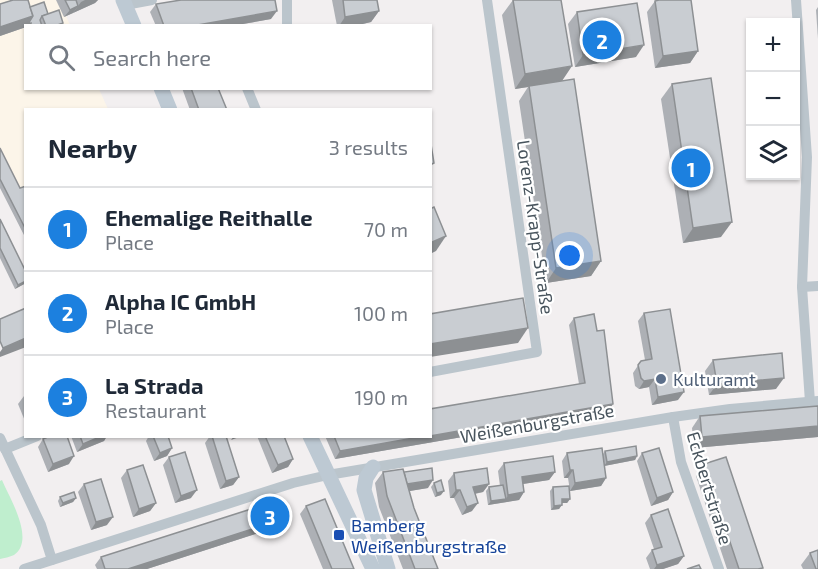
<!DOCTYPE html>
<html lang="en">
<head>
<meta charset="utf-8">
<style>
  :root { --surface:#fff; --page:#f2f2f3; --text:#1f2937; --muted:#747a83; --line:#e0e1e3; --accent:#1c80df }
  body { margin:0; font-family:"Exo 2",sans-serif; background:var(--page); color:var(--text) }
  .controls { position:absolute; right:18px; top:18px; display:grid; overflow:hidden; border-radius:0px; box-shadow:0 2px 4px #0004 }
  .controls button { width:54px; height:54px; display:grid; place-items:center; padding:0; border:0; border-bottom:2px solid var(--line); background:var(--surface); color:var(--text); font:30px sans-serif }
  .you { position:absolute; left:570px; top:256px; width:21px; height:21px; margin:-15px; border:4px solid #fff; border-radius:50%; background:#1a73e8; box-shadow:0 0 0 9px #1a73e833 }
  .badge { display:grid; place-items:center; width:39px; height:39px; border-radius:50%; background:var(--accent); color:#fff; font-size:20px; font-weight:700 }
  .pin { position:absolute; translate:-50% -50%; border:3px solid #fff; box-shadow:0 2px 6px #0006 }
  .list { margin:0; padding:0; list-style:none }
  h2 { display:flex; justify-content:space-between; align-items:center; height:78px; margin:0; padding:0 24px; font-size:26px }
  h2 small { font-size:20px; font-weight:400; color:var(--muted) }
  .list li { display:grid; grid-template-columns:39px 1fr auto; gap:18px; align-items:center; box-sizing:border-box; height:84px; padding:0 24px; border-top:2px solid var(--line) }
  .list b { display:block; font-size:22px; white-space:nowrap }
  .list p { margin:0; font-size:20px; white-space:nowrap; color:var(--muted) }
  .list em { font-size:20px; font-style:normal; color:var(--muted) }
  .icon { flex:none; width:33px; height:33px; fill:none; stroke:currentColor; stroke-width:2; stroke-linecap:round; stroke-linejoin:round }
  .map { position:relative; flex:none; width:818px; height:569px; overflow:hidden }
  .search { position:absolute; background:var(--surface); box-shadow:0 2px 4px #0004; left:24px; top:24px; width:408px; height:66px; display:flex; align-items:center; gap:15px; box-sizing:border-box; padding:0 21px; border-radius:0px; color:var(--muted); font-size:22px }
  .panel { position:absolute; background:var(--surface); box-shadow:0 2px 4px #0004; left:24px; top:108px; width:408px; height:330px; border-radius:0px }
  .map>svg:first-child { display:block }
  .commercial { fill:#fcf5e9 }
  .green { fill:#bfeece }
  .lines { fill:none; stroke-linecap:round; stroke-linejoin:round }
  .street { stroke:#bbc5cc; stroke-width:10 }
  .secondary { stroke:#bdc9d3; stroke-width:15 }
  .wall { fill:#adb0b5 }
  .shaded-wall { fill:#8d9093 }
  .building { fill:#c9cdd2; stroke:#8d9093; stroke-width:1.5 }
  .service-dot { fill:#5c6f8a; stroke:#fff; stroke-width:2 }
  .transit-dot { fill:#1a4fb4; stroke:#fff; stroke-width:2 }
  .labels { text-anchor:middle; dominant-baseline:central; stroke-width:4.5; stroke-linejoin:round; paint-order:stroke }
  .street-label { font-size:18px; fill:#48545d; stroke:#fff }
  .service-label { font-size:18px; fill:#4e5e75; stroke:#fff; text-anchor:start }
  .transit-label { font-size:18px; fill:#164399; stroke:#fff; text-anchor:start }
</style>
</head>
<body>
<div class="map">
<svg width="818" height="569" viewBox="0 0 818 569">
  <rect width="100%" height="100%" fill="#f2eff0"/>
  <polygon class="commercial" points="0,0 59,0 70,25 26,26 26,88 99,89 108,109 26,110 25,209 0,157"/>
  <path class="green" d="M2,480c7,17 34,60 12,75 -4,2 -10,3 -14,4v-78z"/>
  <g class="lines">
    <g class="street">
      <polyline points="287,0 287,26"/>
      <polyline points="796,0 807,157 802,287 810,402"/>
      <polyline points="125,5 152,0"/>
      <polyline points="247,88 256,110"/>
      <polyline points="802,287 818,286"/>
      <polyline points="430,372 537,352 487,0"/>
      <polyline points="673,417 681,462 719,569"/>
      <polyline points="0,438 41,525 52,560"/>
      <polyline points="5,449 37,436"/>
      <polyline points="24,569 293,483 328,475 673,417 730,409 818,401"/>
    </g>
    <g class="secondary">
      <polyline points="123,0 134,26"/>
      <polyline points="161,88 170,110"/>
      <polyline points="310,436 373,569"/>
      <polyline points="373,467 366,478 364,490 388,569"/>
    </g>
  </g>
  <g class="wall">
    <polygon points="56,0 98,0 95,3 64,17"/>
    <polygon points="332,0 377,0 379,11 371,22 354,26 337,26"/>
    <polygon points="513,0 562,81 601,261 591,276 546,283 519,101 528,87 515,89 502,15"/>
    <polygon points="655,1 698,51 690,63 655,68 647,12"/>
    <polygon points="0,4 30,7 48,14 61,26 26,26 26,27 0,36"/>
    <polygon points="156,4 271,19 231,26 156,26 150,12"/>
    <polygon points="818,7 818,39 816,10"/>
    <polygon points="577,12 636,57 575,67 568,24"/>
    <polygon points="672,84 721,237 683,243 661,99"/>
    <polygon points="182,88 218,88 227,110 190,110"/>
    <polygon points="0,148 20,188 26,186 26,239 0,188"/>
    <polygon points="0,219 26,283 15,289 0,258"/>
    <polygon points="644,313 678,400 652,405 649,387 639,389 635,386 633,373 641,361 645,360 638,321"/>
    <polygon points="574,318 608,412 335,459 325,436 430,436 579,384 569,325"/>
    <polygon points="713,360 776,389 709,395 705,371"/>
    <polygon points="24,396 26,396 25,421 18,404"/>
    <polygon points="818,406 818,437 694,448 692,428 700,416"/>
    <polygon points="71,436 107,436 104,441 77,452"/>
    <polygon points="149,436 168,436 172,448 167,456 154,461 146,441"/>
    <polygon points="210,436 226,436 239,477 233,485 220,489 205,443"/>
    <polygon points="257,436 284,436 293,459 288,467 272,473"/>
    <polygon points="43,439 69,464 48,472 38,447"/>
    <polygon points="605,451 637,456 635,460 604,466 606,478 601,486 570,491 568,478 564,478 562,461 567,453 603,454"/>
    <polygon points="642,453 673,492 668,500 651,506 637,461"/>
    <polygon points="169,457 191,498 175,503 163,465"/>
    <polygon points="504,463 555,472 549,480 523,484 524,492 519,500 488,505 486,491 489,487 500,486 498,471"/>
    <polygon points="704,464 763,568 762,569 727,569 696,476"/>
    <polygon points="127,470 156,503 150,511 133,517 121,478"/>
    <polygon points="383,472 428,488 409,491 414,508 438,569 403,569 379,507 375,483"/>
    <polygon points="454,473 489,484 483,492 475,494 472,511 462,515 454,498 450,498 448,481"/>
    <polygon points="434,483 441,495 435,497 431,487"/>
    <polygon points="84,484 107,525 91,530 78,492"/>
    <polygon points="553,487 570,499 567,503 562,503 559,509 551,510 550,491"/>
    <polygon points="60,497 76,498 73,502 60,507 58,501"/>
    <polygon points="306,506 354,569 323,569 300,514"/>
    <polygon points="651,515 684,556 678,564 663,569 650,569 646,558 652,550 654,549 645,523"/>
    <polygon points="278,522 273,523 268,530 147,569 97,569 95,565 101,557"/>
    <polygon points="810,553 818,569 803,569 801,565"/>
  </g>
  <g class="shaded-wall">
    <polygon points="85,0 98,0 95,3 73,13 81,2"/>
    <polygon points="78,6 73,13 64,17 70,10"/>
    <polygon points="277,11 271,19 231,26 192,26"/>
    <polygon points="379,11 371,22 354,26 339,26 345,17"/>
    <polygon points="33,16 31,23 29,26 26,26 26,27 0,36 0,27"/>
    <polygon points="644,45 636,57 575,67 583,55"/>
    <polygon points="698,51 690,63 655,68 663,56"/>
    <polygon points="572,66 562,81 529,86 528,87 515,89 525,74"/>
    <polygon points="732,222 721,237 683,243 693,228"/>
    <polygon points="446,236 436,251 430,254 430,243"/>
    <polygon points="601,261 591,276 546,283 556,268"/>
    <polygon points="26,281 26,283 15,289 18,285"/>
    <polygon points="528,328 518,343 430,357 430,344"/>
    <polygon points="26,338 26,347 0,357 0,352 3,348"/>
    <polygon points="784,378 776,389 709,395 717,384"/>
    <polygon points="655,379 649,387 639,389 644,381"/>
    <polygon points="684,392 678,400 652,405 658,397"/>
    <polygon points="613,404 608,412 335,459 340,451 425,436 430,436"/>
    <polygon points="818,426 818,437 694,448 702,437"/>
    <polygon points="102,436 107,436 104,441 77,452 83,444"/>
    <polygon points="234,436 242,436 231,440"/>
    <polygon points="172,448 167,456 154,461 160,453"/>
    <polygon points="74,456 69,464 48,472 53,464"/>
    <polygon points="637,456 635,460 604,466 607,462"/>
    <polygon points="293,459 288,467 272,473 278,465"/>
    <polygon points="570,470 573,470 568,478 564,478"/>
    <polygon points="555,472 549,480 516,485 522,477"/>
    <polygon points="239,477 233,485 220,489 226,481"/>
    <polygon points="606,478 601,486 570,491 575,483"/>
    <polygon points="433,480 428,488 398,493 403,485"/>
    <polygon points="489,484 483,492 467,495 473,487"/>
    <polygon points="197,490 191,498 175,503 181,496"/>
    <polygon points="456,490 460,490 454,498 450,498"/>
    <polygon points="444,491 441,495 435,497 437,493"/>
    <polygon points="524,492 519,500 488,505 491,501 506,499 508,495"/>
    <polygon points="673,492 668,500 651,506 657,498"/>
    <polygon points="76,498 73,502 60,507 63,503"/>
    <polygon points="562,499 570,499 567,503 559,503"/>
    <polygon points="156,503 150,511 133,517 139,509"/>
    <polygon points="478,503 472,511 462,515 467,507"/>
    <polygon points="562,505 559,509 551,510 554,506"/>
    <polygon points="283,514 278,522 273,523 268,530 147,569 128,569"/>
    <polygon points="113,517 107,525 91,530 96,522"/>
    <polygon points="684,556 678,564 663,569 654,569 657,565"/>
  </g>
  <g class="building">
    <polygon points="13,0 28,0 33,16 0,27 0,4"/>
    <polygon points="65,0 76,0 78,6 70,10"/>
    <polygon points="181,0 275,0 277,11 192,26 164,26 156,4"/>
    <polygon points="343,0 377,0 379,11 345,17"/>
    <polygon points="513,0 561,0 572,66 525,74"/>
    <polygon points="659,0 691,0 698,51 663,56 655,1"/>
    <polygon points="44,2 48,14 42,16 40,20 42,26 31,26 31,23 28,24 33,16 30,7"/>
    <polygon points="637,3 644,45 583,55 577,12"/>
    <polygon points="59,10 63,23 55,26 46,26 42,16"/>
    <polygon points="711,78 732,222 693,228 672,84"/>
    <polygon points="574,79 601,261 556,268 529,86"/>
    <polygon points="191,88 218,88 227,110 199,110"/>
    <polygon points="430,138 434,163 430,165"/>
    <polygon points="0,148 20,188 26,186 26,230 0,179"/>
    <polygon points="434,207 446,236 430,243 430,209"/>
    <polygon points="0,219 26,272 26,281 18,285 0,248"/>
    <polygon points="523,298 528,328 430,344 430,314"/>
    <polygon points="26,308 26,338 3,348 0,341 0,319"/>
    <polygon points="670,309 684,392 658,397 655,379 644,381 641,378 638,365 641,361 652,359 644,313"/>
    <polygon points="594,314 597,331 604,330 613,404 430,436 430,409 585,383 574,318"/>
    <polygon points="782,353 784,378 717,384 713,360"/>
    <polygon points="818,406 818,426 702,437 700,416"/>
    <polygon points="50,436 67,436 74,456 53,464 43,439"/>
    <polygon points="80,436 102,436 83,444"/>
    <polygon points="153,436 168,436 172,448 160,453"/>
    <polygon points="212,436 226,436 239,477 226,481"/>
    <polygon points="265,436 284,436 293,459 278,465"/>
    <polygon points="334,436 425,436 340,451"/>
    <polygon points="636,446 637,456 607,462 605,451"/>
    <polygon points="602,448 606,478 575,483 573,470 570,470 567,453"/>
    <polygon points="659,448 673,492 657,498 642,453"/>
    <polygon points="185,452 197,490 181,496 169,457"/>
    <polygon points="553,456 555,472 522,477 524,492 508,495 504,463"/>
    <polygon points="726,457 763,568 758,569 739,569 704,464"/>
    <polygon points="143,465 156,503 139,509 127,470"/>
    <polygon points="432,468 433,480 407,484 404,472"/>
    <polygon points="487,468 489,484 473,487 478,503 467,507 460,490 456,490 454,473"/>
    <polygon points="403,469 414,508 438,569 415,569 387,496 383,472"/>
    <polygon points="101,479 113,517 96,522 84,484"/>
    <polygon points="441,480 444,491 437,493 434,483"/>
    <polygon points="503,485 506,499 491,501 489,487"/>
    <polygon points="569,486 570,499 562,499 562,505 554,506 553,487"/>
    <polygon points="74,492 76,498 63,503 60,497"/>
    <polygon points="325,499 354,569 332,569 306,506"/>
    <polygon points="279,500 283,514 272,517 274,522 128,569 105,569 101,557"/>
    <polygon points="668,509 684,556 657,565 652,550 662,547 651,515"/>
    <polygon points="818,550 818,569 816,569 810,553"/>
    <polygon points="699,565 701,569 687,569"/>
  </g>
  <circle class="service-dot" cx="661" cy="379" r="6"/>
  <rect class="transit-dot" x="333" y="529" width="12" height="12" rx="3"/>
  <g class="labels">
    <g class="street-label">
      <text transform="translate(536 227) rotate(82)">Lorenz-Krapp-Straße</text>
      <text transform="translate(537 423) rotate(-10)">Weißenburgstraße</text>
      <text transform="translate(710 488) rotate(73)">Eckbertstraße</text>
    </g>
    <g class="service-label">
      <text x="673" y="379">Kulturamt</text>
    </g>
    <g class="transit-label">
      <text x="351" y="525">Bamberg<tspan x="351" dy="21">Weißenburgstraße</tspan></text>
    </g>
  </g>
</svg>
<div class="controls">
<button>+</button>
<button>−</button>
<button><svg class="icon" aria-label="layers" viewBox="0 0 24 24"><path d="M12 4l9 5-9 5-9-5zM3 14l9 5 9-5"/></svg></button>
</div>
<div class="you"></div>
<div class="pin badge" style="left:691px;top:168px">1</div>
<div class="pin badge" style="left:602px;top:40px">2</div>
<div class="pin badge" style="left:270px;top:516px">3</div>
<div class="search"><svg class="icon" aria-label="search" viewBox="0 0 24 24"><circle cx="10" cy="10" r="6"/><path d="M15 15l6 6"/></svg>Search here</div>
<section class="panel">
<h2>Nearby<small>3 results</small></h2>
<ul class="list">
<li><span class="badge">1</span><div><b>Ehemalige Reithalle</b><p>Place</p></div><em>70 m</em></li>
<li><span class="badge">2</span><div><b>Alpha IC GmbH</b><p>Place</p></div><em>100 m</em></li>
<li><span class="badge">3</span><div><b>La Strada</b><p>Restaurant</p></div><em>190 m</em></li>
</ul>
</section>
</div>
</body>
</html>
